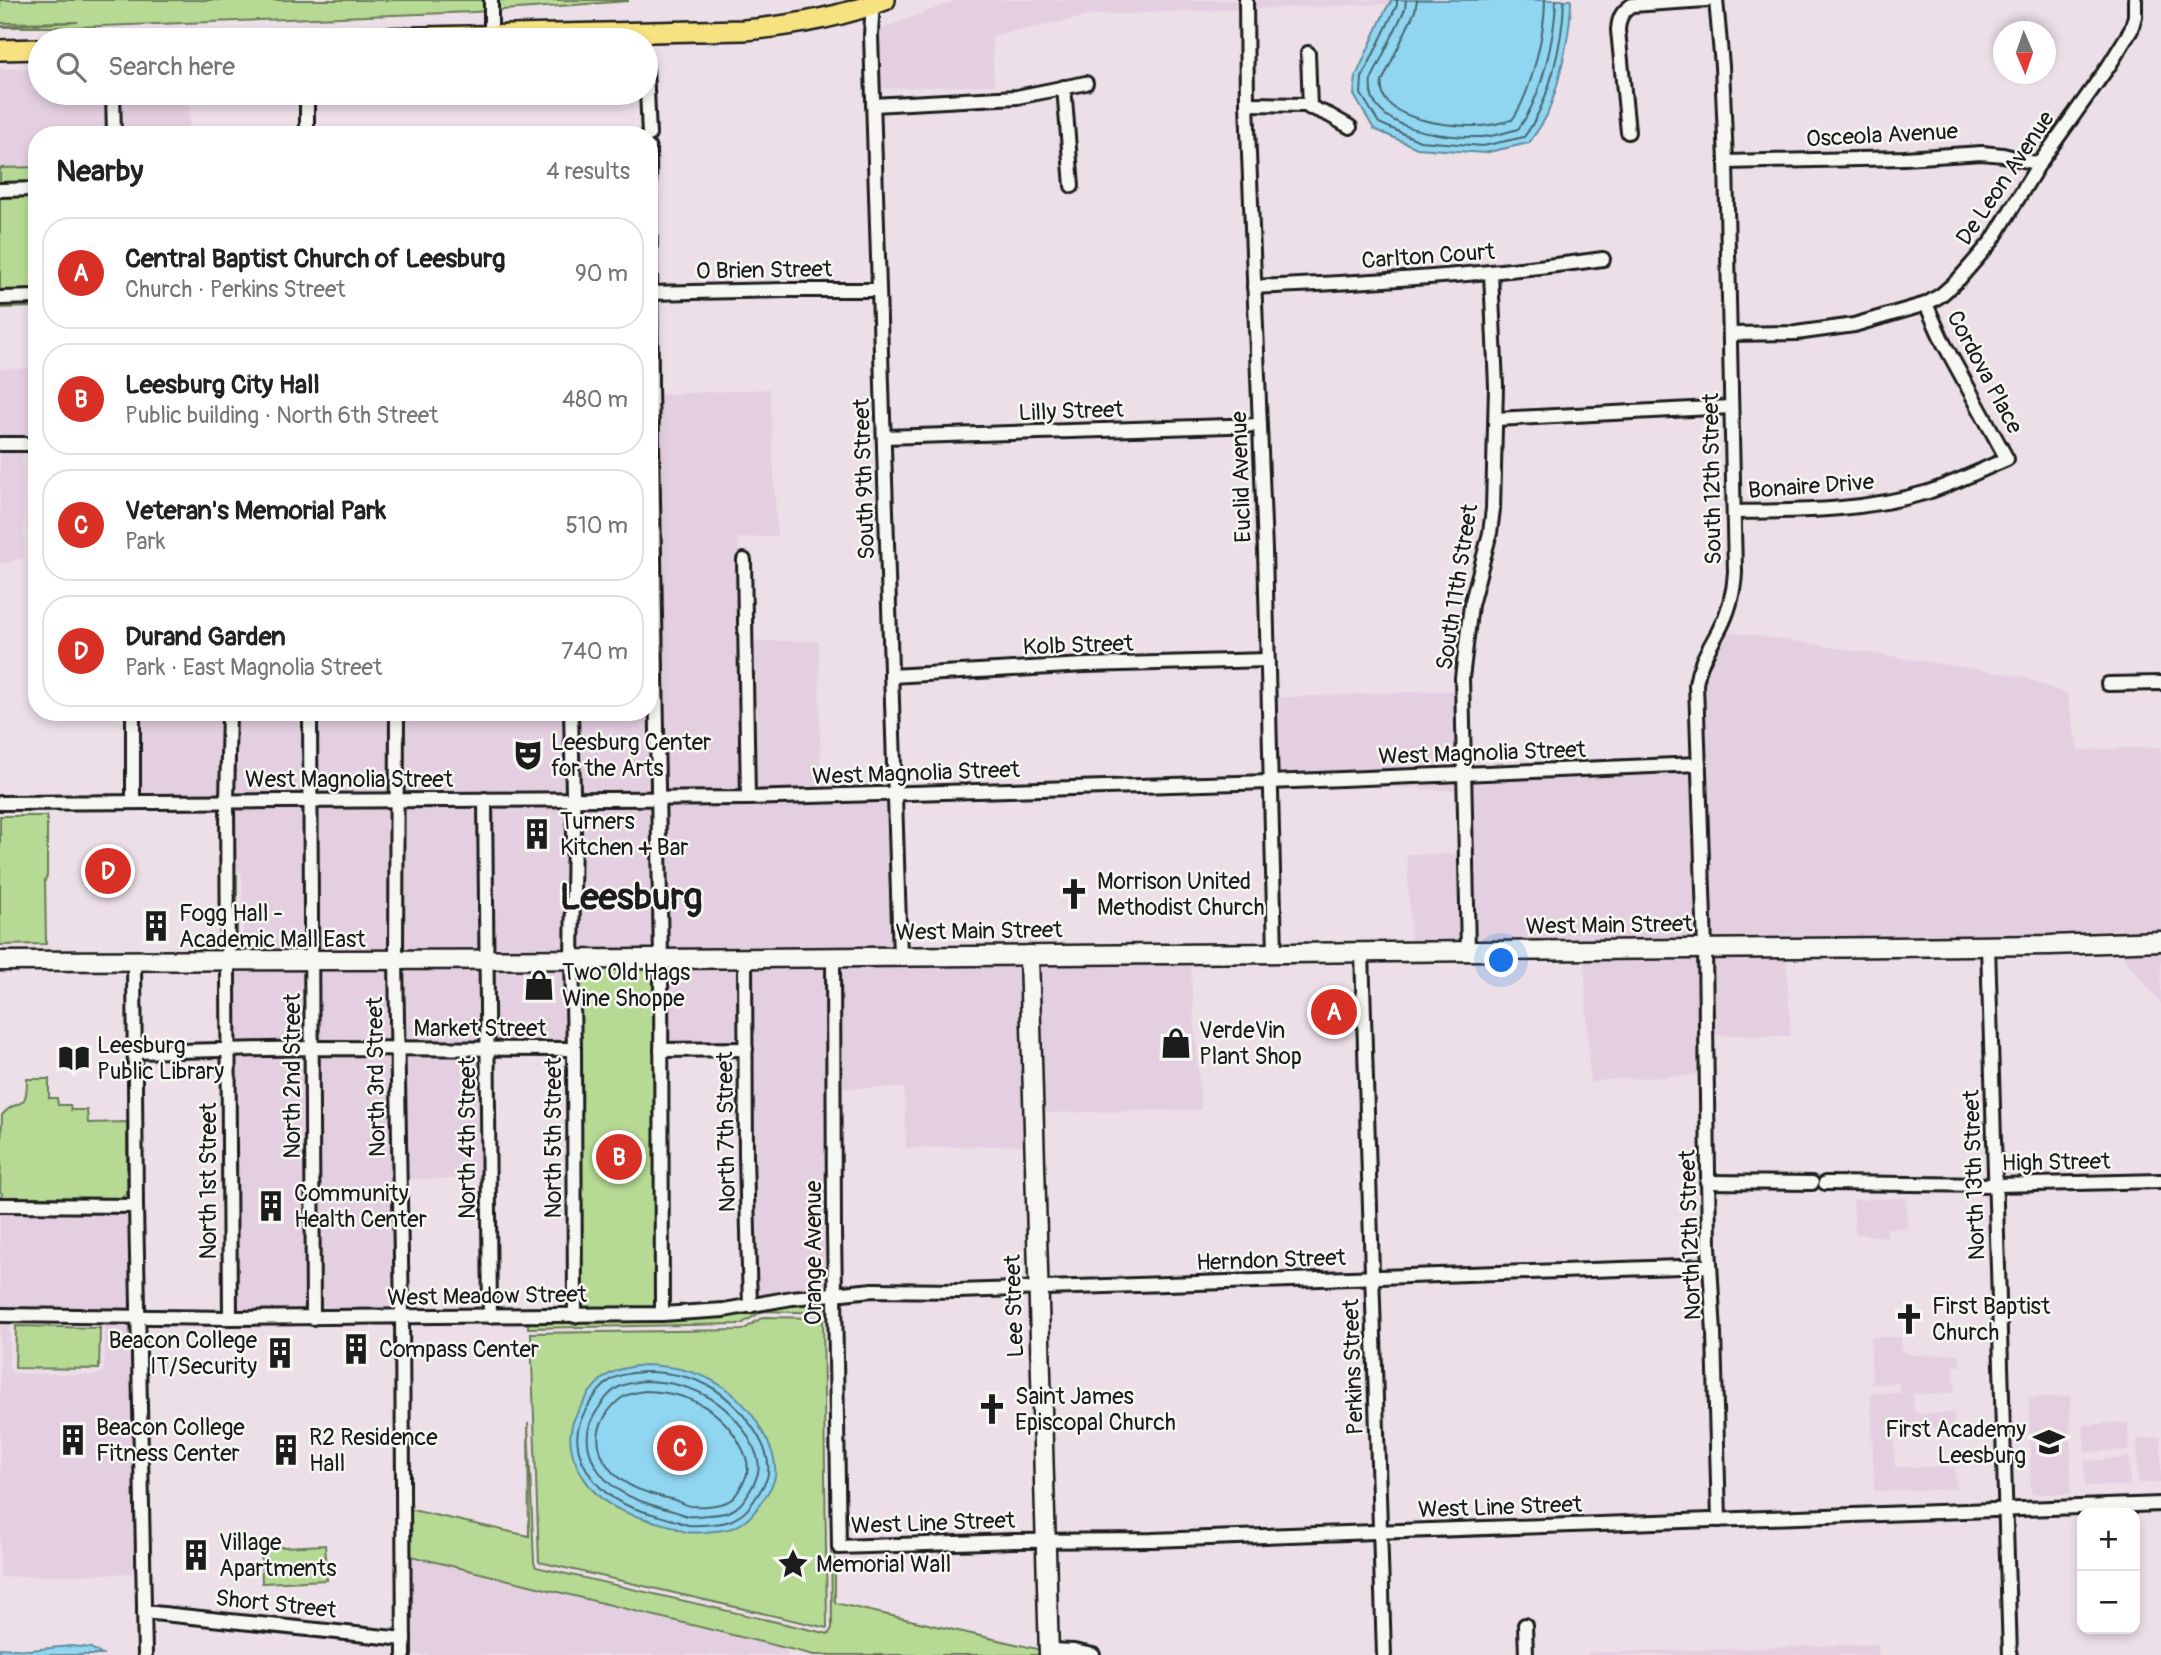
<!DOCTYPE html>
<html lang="en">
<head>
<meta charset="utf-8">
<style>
  :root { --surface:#fff; --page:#f6f6f6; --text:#222; --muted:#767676; --line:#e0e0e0; --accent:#d93025 }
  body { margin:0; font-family:Pangolin,sans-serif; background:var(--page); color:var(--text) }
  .controls { position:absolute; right:21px; bottom:21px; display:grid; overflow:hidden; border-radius:14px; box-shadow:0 4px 10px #0003 }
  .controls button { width:63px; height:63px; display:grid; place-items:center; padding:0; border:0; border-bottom:2px solid var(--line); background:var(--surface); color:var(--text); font:35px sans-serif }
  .compass { position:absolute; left:1993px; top:21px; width:63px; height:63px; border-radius:50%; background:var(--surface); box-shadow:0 4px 10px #0003; rotate:178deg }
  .you { position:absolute; left:1502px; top:961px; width:24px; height:24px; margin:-18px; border:5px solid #fff; border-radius:50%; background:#1a73e8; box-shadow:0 0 0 10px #1a73e833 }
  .badge { display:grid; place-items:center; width:46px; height:46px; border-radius:50%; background:var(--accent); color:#fff; font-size:23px; font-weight:700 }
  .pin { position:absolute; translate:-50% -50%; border:4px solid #fff; box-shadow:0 2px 7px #0006 }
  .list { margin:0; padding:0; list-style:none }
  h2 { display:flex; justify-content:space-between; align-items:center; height:91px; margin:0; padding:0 28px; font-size:30px }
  h2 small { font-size:23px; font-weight:400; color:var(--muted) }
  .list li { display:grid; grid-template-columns:46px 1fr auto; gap:21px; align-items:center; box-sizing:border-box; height:112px; margin:0 14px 14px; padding:0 14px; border:2px solid var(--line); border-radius:28px }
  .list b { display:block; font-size:26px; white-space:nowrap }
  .list p { margin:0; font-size:23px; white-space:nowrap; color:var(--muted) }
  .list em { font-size:23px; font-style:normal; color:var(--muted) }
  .icon { flex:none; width:38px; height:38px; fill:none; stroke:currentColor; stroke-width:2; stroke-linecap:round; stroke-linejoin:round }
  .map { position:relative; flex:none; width:2161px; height:1655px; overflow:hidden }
  .search { position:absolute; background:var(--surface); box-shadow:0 4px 10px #0003; left:28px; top:28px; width:630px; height:77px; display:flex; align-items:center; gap:18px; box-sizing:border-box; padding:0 24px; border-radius:38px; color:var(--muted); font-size:26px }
  .panel { position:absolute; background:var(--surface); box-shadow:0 4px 10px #0003; left:28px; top:126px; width:630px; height:595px; border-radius:28px }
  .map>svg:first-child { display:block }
  .built { fill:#e4cfe1; fill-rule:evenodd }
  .green { fill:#b6da94; stroke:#697b58; stroke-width:2 }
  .water { fill:#90d6f1; stroke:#628c9c; stroke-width:2 }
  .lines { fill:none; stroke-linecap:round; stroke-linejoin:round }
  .shore { stroke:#4a6671; stroke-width:2 }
  .street-casing { stroke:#1c1c1c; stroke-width:18 }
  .secondary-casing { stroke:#1c1c1c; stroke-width:23 }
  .primary-casing { stroke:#1c1c1c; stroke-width:24 }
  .street { stroke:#f6f6f2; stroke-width:12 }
  .secondary { stroke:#f6f6f2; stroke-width:18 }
  .primary { stroke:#f7e281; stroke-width:19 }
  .labels { text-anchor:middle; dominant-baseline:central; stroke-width:5; stroke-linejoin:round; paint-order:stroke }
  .street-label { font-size:23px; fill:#1c1c1c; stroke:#f6f6f2 }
  .poi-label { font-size:23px; fill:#1c1c1c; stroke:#f6f6f2; text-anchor:start }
  .town-label { font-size:37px; font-weight:bold; fill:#1c1c1c; stroke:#f6f6f2 }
</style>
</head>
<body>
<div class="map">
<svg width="2161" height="1655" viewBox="0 0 2161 1655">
  <rect width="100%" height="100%" fill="#ecdfe8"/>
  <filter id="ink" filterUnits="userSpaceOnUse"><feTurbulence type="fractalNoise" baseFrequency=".0143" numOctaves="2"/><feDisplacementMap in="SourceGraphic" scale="14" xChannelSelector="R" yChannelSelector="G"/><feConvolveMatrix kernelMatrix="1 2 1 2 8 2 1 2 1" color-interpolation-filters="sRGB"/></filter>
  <g filter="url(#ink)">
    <g class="built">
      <polygon points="958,0 1392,0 1390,4 1094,15 992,36 994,85 867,89 865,35"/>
      <polygon points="40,68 40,93 188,93 190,135 37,135 37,167 0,168 0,69"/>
      <polygon points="37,368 37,447 22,448 24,558 0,564 0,369"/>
      <polygon points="770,389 777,536 738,538 741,641 819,641 821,798 897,798 901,949 239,953 243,945 242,875 238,869 226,869 226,806 131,804 130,712 649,712 649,673 657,673 650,395"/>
      <polygon points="1719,630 2020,676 2067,694 2078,750 2161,747 2161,934 2049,938 1411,944 1407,854 1465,854 1462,791 1270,781 1266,698 1458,690 1461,773 1699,766 1698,672"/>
      <polygon points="2161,948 2161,1004 2118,950"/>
      <polygon points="1786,955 1791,1036 1700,1035 1701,1075 1605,1080 1590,1083 1584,957"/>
      <polygon points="1190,961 1201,1110 1040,1113 1036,962"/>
      <polygon points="1023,962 1028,1145 906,1148 904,1088 834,1088 834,1296 750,1298 742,1052 664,1051 661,966"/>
      <polygon points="572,966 573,1050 486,1051 487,1179 399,1179 402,1316 231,1319 227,968"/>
      <polygon points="1906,1198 1907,1228 1887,1228 1887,1237 1855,1234 1853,1200"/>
      <path d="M0,1204l132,3 13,366 -145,4zM12,1321l91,2 2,5 -1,43 -5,4 -86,-2 -4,-6 1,-41z"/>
      <polygon points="1870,1337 1901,1337 1902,1352 1908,1353 1909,1355 1959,1354 1960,1366 1954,1366 1955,1393 1912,1394 1915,1413 1954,1413 1954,1427 1894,1428 1895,1467 1955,1467 1956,1489 1874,1491 1871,1393 1900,1393 1898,1383 1872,1384"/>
      <polygon points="2070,1396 2071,1494 2031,1494 2029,1398"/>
      <polygon points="2128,1422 2129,1450 2085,1452 2083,1425"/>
      <polygon points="2161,1437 2161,1483 2138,1483 2137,1439"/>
      <polygon points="2129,1458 2130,1486 2085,1486 2084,1461"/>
      <polygon points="403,1554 787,1649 787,1655 404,1655"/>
      <polygon points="1878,1644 1879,1655 1588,1655 1588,1653"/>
    </g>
    <g class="green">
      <polygon points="0,0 628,0 628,1 474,12 75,27 0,27 0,26 78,22 0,23"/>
      <polygon points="37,167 37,307 0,308 0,168"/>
      <polygon points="0,816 47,816 47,876 45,880 46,944 0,945"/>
      <rect x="90" y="864" width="36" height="14"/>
      <polygon points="220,875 237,875 237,945 234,950 230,952 224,949 221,944"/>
      <polygon points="578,966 654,968 655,1307 582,1308"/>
      <path d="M27,1079h22v19h8l1,7h12l1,5h16l1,13 39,-1v72l-6,4 -118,-1 -3,-7 2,-75c16,-19 25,-1 25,-36z"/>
      <polygon points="834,1296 835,1603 1042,1650 1042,1655 814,1655 403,1554 403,1508 529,1536 528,1423 534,1562 536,1567 829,1634 832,1628 829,1318 827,1313 763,1311 741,1324 528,1328 528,1317 735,1311 750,1298"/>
      <polygon points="763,1317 823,1318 827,1628 539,1562 531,1333 743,1330"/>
      <polygon points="16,1326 100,1328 99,1369 15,1368"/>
      <polygon points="325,1545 327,1580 262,1583 261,1548"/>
    </g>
    <g class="water">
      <path d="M1392,0h179c0,31 -12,86 -24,115 -5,10 -12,19 -18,28l-45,10 -67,-5 -43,-19 -20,-34 2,-19 29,-65z"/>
      <path d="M644,1365c51,1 94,20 118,66 8,13 15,29 13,45 -1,9 -9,20 -15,28 -8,13 -20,24 -37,26 -11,1 -26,4 -37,2 -5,-1 -10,-4 -15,-6 -19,-5 -37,-9 -55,-18 -25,-12 -50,-49 -45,-78 1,-10 8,-21 13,-29 16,-26 30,-33 60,-36z"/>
      <polygon points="71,1646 91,1648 102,1655 0,1655 0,1648 30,1650"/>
    </g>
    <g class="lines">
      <g class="shore">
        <path d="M1397,0v5l-35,73 -1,16 18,29 41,18 63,5 41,-9c25,-33 39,-95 40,-137"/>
        <path d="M1406,0l-1,9 -34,71c-7,50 75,58 110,57 12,0 26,-5 37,-8 23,-29 37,-92 38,-129"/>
        <path d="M1417,0l-2,11 -33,71c-6,39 72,45 98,44 10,0 22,-4 32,-6 19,-26 33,-88 33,-120"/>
        <path d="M645,1372c23,0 46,4 66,15 25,14 65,60 56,91 -2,6 -7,13 -10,18 -9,14 -12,18 -27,25 -8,3 -33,5 -42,4 -5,-1 -10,-4 -15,-5 -25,-8 -53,-12 -72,-32 -14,-13 -27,-38 -23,-58 3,-17 18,-38 31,-49 9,-7 24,-8 36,-9z"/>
        <path d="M645,1381c46,1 82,18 105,59 12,23 12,32 -2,54 -10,17 -20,20 -39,21 -7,0 -15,2 -21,1 -5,-1 -10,-4 -15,-5 -35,-9 -71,-20 -83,-58 -5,-17 -2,-29 8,-44 13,-21 23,-26 47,-28z"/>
        <path d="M645,1391c42,1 76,17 96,55 6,12 10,23 3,35 -3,5 -7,14 -12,18 -9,7 -31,8 -42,7 -5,-1 -10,-4 -15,-6 -31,-7 -65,-16 -75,-50 -4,-15 -1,-23 6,-35 10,-16 20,-22 39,-24z"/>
      </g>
      <defs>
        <g id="street">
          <polyline points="873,0 871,35 900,956"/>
          <polyline points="1246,0 1247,104 1265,550 1275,952"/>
          <path d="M1716,0l6,66 4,96 9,410c-1,21 -6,40 -17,60 -9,17 -19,31 -22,52l9,265 4,297 5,87 5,187"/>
          <polyline points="491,36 491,0"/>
          <polyline points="1308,53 1310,108"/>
          <polyline points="646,68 649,135"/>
          <polyline points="1064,87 1072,186"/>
          <polyline points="113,93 114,135"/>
          <polyline points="307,93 307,135"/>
          <polyline points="1247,104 1305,105 1329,115 1350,127"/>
          <polyline points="873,105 1017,97 1086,83"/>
          <path d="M1628,132l-10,-102c1,-13 4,-18 14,-25l74,-5"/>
          <polyline points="649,148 651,386 661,959 662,1314"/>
          <polyline points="1726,162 1904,158 1982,153 2003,155 2039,164"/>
          <polyline points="0,190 37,189"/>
          <path d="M1254,287c117,-5 233,-12 349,-28"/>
          <polyline points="649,293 784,290 879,290"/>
          <polyline points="0,298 37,297"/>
          <polyline points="1731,334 1796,333 1854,325 1926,304 1941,295 1959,279 1992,241 2039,164 2110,64 2131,30 2135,16 2135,0"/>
          <polyline points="1496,419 1731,407"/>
          <polyline points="884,437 1260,425"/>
          <polyline points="0,444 37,444"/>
          <path d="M1735,512c65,-1 130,-1 193,-20 27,-9 53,-22 79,-33l-64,-117 -17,-38"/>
          <polyline points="744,560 748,798"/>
          <polyline points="891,676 1085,665 1267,660"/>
          <polyline points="2108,684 2161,683"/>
          <polyline points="133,712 133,802"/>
          <polyline points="229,712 227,801 230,1318"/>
          <polyline points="310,712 313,1318"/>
          <polyline points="397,712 396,960 402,1317 404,1655"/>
          <polyline points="571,712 574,832 572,959 574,1049 575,1316"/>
          <polyline points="485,799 490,1316"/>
          <polyline points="0,803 748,798 1270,782 1699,764"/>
          <polyline points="1988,946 2010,1655"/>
          <polyline points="1468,951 1462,678 1471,605 1490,533 1493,509 1496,386 1491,273"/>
          <polyline points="1362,952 1384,1655"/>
          <polyline points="833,957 834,1232 839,1547 1014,1541 1152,1540 2161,1504"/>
          <polyline points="745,958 746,1157 750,1306"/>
          <polyline points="134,961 136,1206 145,1655"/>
          <polyline points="661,1050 746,1049"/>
          <polyline points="134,1052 313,1048 574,1049"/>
          <polyline points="1707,1182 1812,1183"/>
          <polyline points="1825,1183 1996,1185 2161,1181"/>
          <polyline points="0,1205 136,1206"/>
          <polyline points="0,1315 230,1318 662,1314 724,1310 792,1298 873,1290 958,1291 1710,1266"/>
          <polyline points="144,1612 404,1639"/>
          <polyline points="1525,1625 1526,1655"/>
          <polyline points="1048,1650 1074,1651 1093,1655"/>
        </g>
        <g id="secondary">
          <polyline points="1029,955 1049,1655"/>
          <polyline points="0,961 661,959 1894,947 2050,945 2161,941"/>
        </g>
        <g id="primary">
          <path d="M284,40l460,-10c48,-4 96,-13 141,-30"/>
          <polyline points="0,50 40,49"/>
        </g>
      </defs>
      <use href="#street" class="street-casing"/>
      <use href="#secondary" class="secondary-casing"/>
      <use href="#primary" class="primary-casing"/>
      <use href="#street" class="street"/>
      <use href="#secondary" class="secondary"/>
      <use href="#primary" class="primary"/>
    </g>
  </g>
  <defs>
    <symbol id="theatre-bare" viewBox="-9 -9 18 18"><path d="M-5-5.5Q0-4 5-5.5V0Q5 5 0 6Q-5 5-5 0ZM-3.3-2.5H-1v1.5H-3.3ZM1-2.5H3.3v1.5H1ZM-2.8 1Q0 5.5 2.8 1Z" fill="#1c1c1c" stroke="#f6f6f2" stroke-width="2.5" paint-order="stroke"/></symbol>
    <symbol id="building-bare" viewBox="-9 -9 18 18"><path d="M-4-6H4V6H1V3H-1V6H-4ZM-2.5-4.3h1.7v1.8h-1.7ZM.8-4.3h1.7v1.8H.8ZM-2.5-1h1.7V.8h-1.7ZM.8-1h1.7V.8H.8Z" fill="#1c1c1c" stroke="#f6f6f2" stroke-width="2.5" paint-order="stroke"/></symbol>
    <symbol id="church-bare" viewBox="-9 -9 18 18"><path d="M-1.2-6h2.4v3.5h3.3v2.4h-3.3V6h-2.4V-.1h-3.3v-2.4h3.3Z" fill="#1c1c1c" stroke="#f6f6f2" stroke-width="2.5" paint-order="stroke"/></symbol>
    <symbol id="shop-bare" viewBox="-9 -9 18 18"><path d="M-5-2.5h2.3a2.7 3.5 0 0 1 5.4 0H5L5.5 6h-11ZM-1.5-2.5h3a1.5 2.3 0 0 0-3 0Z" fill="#1c1c1c" stroke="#f6f6f2" stroke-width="2.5" paint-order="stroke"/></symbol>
    <symbol id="library-bare" viewBox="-9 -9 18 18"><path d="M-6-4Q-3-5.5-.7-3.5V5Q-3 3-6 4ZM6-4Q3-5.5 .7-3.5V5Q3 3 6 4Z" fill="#1c1c1c" stroke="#f6f6f2" stroke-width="2.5" paint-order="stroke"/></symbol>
    <symbol id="school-bare" viewBox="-9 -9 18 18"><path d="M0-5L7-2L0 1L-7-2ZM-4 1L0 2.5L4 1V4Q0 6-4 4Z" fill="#1c1c1c" stroke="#f6f6f2" stroke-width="2.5" paint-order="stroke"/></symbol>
    <symbol id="sight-bare" viewBox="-9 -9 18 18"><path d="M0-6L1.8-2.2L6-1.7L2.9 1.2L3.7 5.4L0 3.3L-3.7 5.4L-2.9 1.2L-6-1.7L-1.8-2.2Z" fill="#1c1c1c" stroke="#f6f6f2" stroke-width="2.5" paint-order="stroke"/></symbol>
  </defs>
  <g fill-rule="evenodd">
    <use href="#theatre-bare" x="506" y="733" width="44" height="44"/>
    <use href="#building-bare" x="515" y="812" width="44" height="44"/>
    <use href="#church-bare" x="1052" y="872" width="44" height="44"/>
    <use href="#building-bare" x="134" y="904" width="44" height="44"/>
    <use href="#shop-bare" x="517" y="963" width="44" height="44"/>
    <use href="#shop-bare" x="1154" y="1021" width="44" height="44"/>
    <use href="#library-bare" x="52" y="1036" width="44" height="44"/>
    <use href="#building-bare" x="249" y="1184" width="44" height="44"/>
    <use href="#church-bare" x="1887" y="1297" width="44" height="44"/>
    <use href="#building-bare" x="334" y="1327" width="44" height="44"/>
    <use href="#building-bare" x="258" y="1331" width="44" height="44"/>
    <use href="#church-bare" x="970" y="1387" width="44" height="44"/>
    <use href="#building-bare" x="51" y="1418" width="44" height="44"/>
    <use href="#school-bare" x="2027" y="1420" width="44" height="44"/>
    <use href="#building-bare" x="264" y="1428" width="44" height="44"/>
    <use href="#building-bare" x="174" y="1533" width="44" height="44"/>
    <use href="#sight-bare" x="771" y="1542" width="44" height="44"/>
  </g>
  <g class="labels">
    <g class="street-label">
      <text transform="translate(1882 135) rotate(-3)">Osceola Avenue</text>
      <text transform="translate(2005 178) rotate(-56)">De Leon Avenue</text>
      <text transform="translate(1428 256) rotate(-4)">Carlton Court</text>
      <text transform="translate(764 270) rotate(-1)">O Brien Street</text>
      <text transform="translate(1985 372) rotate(62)">Cordova Place</text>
      <text transform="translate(1071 411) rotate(-2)">Lilly Street</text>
      <text transform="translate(1241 477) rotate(-92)">Euclid Avenue</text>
      <text transform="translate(864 479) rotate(-92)">South 9th Street</text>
      <text transform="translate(1712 479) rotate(-91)">South 12th Street</text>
      <text transform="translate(1811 486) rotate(-4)">Bonaire Drive</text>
      <text transform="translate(1457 587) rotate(-81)">South 11th Street</text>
      <text transform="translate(1078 645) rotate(-2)">Kolb Street</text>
      <text transform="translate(1482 753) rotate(-2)">West Magnolia Street</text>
      <text transform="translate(916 773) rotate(-2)">West Magnolia Street</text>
      <text x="349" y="779">West Magnolia Street</text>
      <text transform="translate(1609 925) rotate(-1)">West Main Street</text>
      <text transform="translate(979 931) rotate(-1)">West Main Street</text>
      <text x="480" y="1028">Market Street</text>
      <text transform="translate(292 1076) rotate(-90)">North 2nd Street</text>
      <text transform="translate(376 1077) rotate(-91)">North 3rd Street</text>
      <text transform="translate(726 1132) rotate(-91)">North 7th Street</text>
      <text transform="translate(467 1138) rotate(-90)">North 4th Street</text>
      <text transform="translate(553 1138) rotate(-90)">North 5th Street</text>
      <text transform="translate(2056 1162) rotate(-1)">High Street</text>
      <text transform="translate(1974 1175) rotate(-92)">North 13th Street</text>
      <text transform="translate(208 1181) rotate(-90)">North 1st Street</text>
      <text transform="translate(1690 1235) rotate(-92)">North 12th Street</text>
      <text transform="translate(813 1253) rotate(-90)">Orange Avenue</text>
      <text transform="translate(1271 1260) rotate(-2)">Herndon Street</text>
      <text transform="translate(487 1296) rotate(-1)">West Meadow Street</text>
      <text transform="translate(1014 1306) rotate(-92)">Lee Street</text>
      <text transform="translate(1353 1367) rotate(-92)">Perkins Street</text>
      <text transform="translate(1500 1507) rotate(-2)">West Line Street</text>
      <text transform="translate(933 1523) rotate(-2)">West Line Street</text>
      <text transform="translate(276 1604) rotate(6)">Short Street</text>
    </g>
    <g class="poi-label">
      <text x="551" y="742">Leesburg Center<tspan x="551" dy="26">for the Arts</tspan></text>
      <text x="560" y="821">Turners<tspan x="560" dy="26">Kitchen + Bar</tspan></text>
      <text x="1097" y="881">Morrison United<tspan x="1097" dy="26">Methodist Church</tspan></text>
      <text x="179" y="913">Fogg Hall -<tspan x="179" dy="26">Academic Mall East</tspan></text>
      <text x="562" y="972">Two Old Hags<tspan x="562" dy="26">Wine Shoppe</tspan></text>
      <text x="1199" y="1030">VerdeVin<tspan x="1199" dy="26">Plant Shop</tspan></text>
      <text x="97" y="1045">Leesburg<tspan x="97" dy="26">Public Library</tspan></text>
      <text x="294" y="1193">Community<tspan x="294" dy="26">Health Center</tspan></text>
      <text x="1932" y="1306">First Baptist<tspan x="1932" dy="26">Church</tspan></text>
      <text x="257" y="1340" text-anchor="end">Beacon College<tspan x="257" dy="26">IT/Security</tspan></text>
      <text x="379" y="1349">Compass Center</text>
      <text x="1015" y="1396">Saint James<tspan x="1015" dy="26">Episcopal Church</tspan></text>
      <text x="96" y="1427">Beacon College<tspan x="96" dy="26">Fitness Center</tspan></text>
      <text x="2026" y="1429" text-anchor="end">First Academy<tspan x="2026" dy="26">Leesburg</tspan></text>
      <text x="309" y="1437">R2 Residence<tspan x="309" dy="26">Hall</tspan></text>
      <text x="219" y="1542">Village<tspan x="219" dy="26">Apartments</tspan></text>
      <text x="816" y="1564">Memorial Wall</text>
    </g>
    <g class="town-label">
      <text x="631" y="897">Leesburg</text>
    </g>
  </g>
</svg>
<div class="controls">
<button>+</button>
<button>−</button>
</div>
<svg class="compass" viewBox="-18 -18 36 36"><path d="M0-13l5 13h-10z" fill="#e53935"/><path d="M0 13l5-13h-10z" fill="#767676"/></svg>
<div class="you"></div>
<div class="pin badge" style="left:1334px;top:1012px">A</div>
<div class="pin badge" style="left:619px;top:1157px">B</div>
<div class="pin badge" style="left:680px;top:1448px">C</div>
<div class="pin badge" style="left:108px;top:871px">D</div>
<div class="search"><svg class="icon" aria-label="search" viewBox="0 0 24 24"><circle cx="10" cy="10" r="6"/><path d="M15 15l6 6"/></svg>Search here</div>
<section class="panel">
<h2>Nearby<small>4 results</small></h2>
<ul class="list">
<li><span class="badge">A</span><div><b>Central Baptist Church of Leesburg</b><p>Church · Perkins Street</p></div><em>90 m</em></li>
<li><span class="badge">B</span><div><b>Leesburg City Hall</b><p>Public building · North 6th Street</p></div><em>480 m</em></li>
<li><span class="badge">C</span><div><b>Veteran's Memorial Park</b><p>Park</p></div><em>510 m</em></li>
<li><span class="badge">D</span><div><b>Durand Garden</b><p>Park · East Magnolia Street</p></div><em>740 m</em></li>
</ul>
</section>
</div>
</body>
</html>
